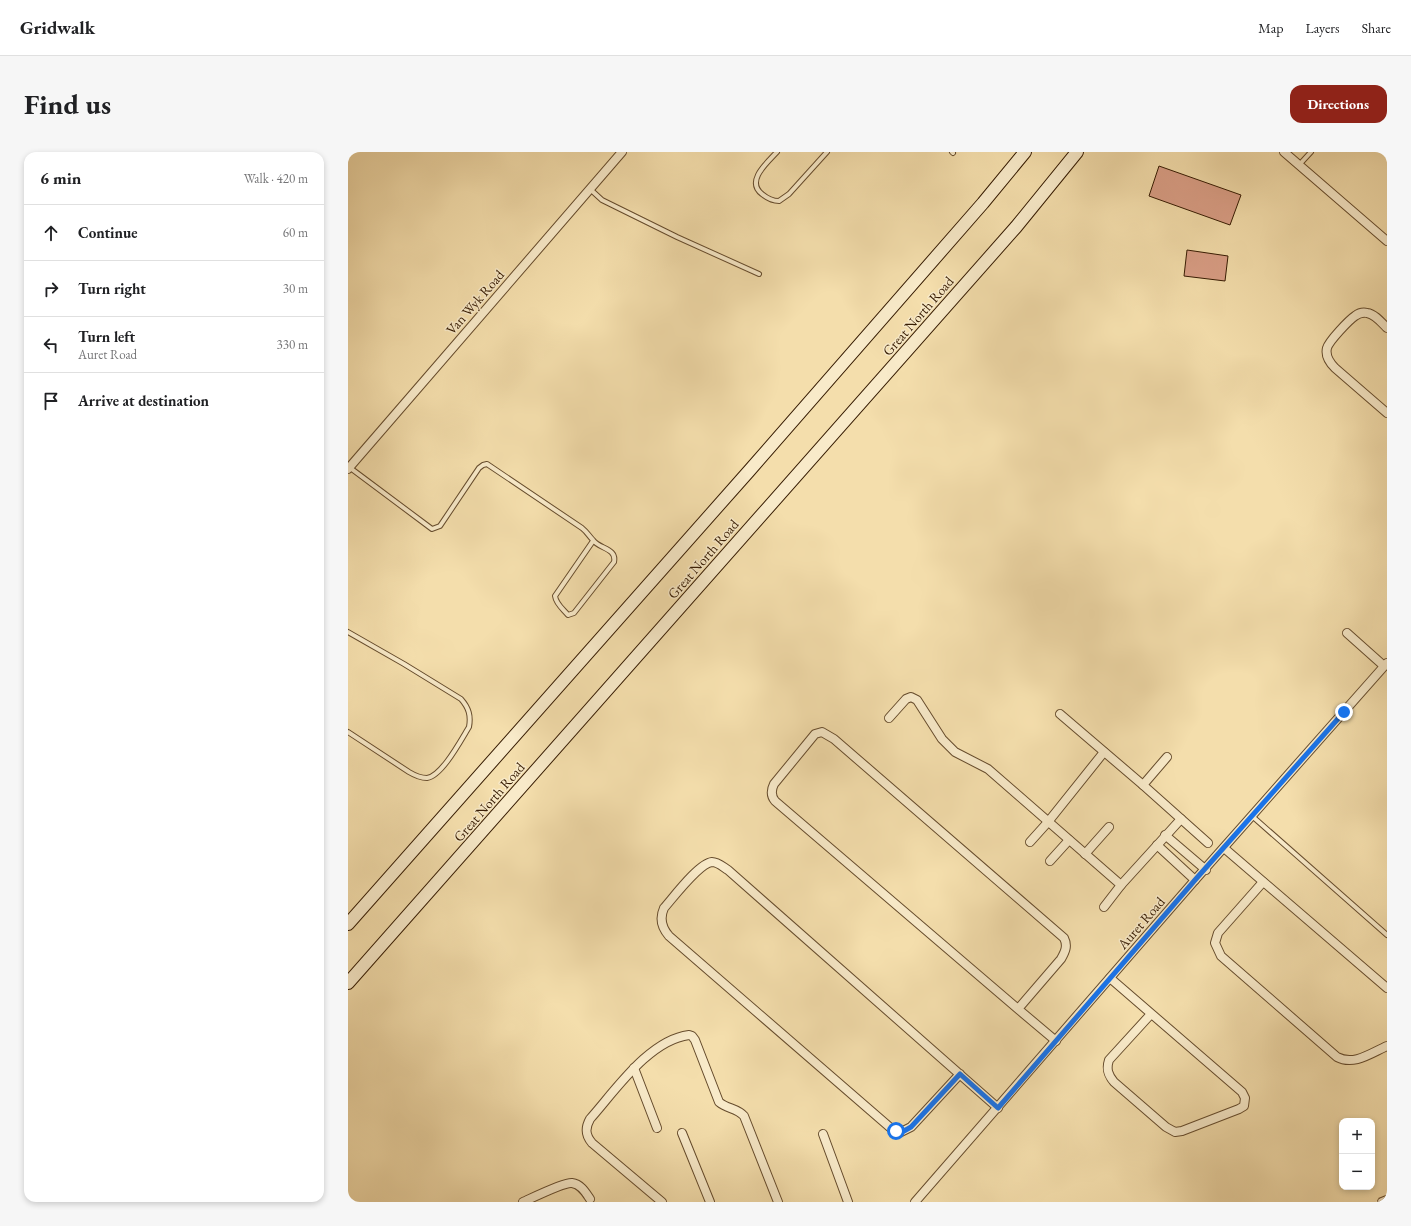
<!DOCTYPE html>
<html lang="en">
<head>
<meta charset="utf-8">
<style>
  :root { --surface:#fff; --page:#f6f6f6; --text:#202124; --muted:#757577; --line:#e0e0e0; --accent:#8f2418 }
  body { margin:0; font-family:"EB Garamond",serif; background:var(--page); color:var(--text) }
  .controls { position:absolute; right:12px; bottom:12px; display:grid; overflow:hidden; border-radius:8px; box-shadow:0 2px 6px #0003 }
  .controls button { width:36px; height:36px; display:grid; place-items:center; padding:0; border:0; border-bottom:1px solid var(--line); background:var(--surface); color:var(--text); font:20px sans-serif }
  .stop { position:absolute; width:12px; height:12px; margin:-9px; border:3px solid #1a73e8; border-radius:50%; background:#fff }
  .stop.end { background:#1a73e8; border-color:#fff; box-shadow:0 1px 4px #0008 }
  .list { margin:0; padding:0; list-style:none }
  h2 { display:flex; justify-content:space-between; align-items:center; height:52px; margin:0; padding:0 16px; font-size:17px }
  h2 small { font-size:13px; font-weight:400; color:var(--muted) }
  .list li { display:grid; grid-template-columns:26px 1fr auto; gap:12px; align-items:center; box-sizing:border-box; height:56px; padding:0 16px; border-top:1px solid var(--line) }
  .list b { display:block; font-size:15px; white-space:nowrap }
  .list p { margin:0; font-size:13px; white-space:nowrap; color:var(--muted) }
  .list em { font-size:13px; font-style:normal; color:var(--muted) }
  .icon { flex:none; width:22px; height:22px; fill:none; stroke:currentColor; stroke-width:2; stroke-linecap:round; stroke-linejoin:round }
  .map { position:relative; flex:none; width:1039px; height:1050px; overflow:hidden; border-radius:12px }
  header { display:flex; align-items:center; gap:24px; box-sizing:border-box; height:56px; padding:0 20px; background:var(--surface); border-bottom:1px solid var(--line) }
  header strong { font-size:19px }
  nav { display:flex; gap:22px; margin-inline-start:auto; font-size:14px }
  .intro { display:flex; align-items:center; justify-content:space-between; box-sizing:border-box; height:96px; padding:0 24px }
  h1 { margin:0; font-size:28px }
  .button { padding:10px 18px; border-radius:12px; background:var(--accent); color:#fff; font-size:14px; font-weight:700 }
  main { display:flex; gap:24px; padding:0 24px }
  aside { flex:1; background:var(--surface); border-radius:12px; box-shadow:0 2px 6px #0003 }
  .map>svg:first-child { display:block }
  .building { fill:#da9f87; stroke:#371c03 }
  .lines { fill:none; stroke-linecap:round; stroke-linejoin:round }
  .lane-casing { stroke:#664c2d; stroke-width:6 }
  .street-casing { stroke:#664c2d; stroke-width:10 }
  .secondary-casing { stroke:#371c03; stroke-width:14 }
  .lane { stroke:#f8eac9; stroke-width:4 }
  .street { stroke:#f8eac9; stroke-width:8 }
  .secondary { stroke:#f8eac9; stroke-width:12 }
  .route { stroke:#1a73e8; stroke-width:5 }
  .labels { text-anchor:middle; dominant-baseline:central; stroke-width:3; stroke-linejoin:round; paint-order:stroke }
  .street-label { font-size:14px; fill:#371c03; stroke:#f8eac9 }
</style>
</head>
<body>
<header>
<strong>Gridwalk</strong>
<nav><a>Map</a><a>Layers</a><a>Share</a></nav>
</header>
<div class="intro"><h1>Find us</h1><a class="button">Directions</a></div>
<main>
<aside>
<h2>6 min<small>Walk · 420 m</small></h2>
<ul class="list">
<li><svg class="icon" aria-label="ahead" viewBox="0 0 24 24"><path d="M12 20V5M6 11l6-6 6 6"/></svg><div><b>Continue</b></div><em>60 m</em></li>
<li><svg class="icon" aria-label="right" viewBox="0 0 24 24"><path d="M7 20v-9h11M14 6l5 5-5 5"/></svg><div><b>Turn right</b></div><em>30 m</em></li>
<li><svg class="icon" aria-label="left" viewBox="0 0 24 24"><path d="M17 20v-9H6M10 6l-5 5 5 5"/></svg><div><b>Turn left</b><p>Auret Road</p></div><em>330 m</em></li>
<li><svg class="icon" aria-label="arrive" viewBox="0 0 24 24"><path d="M6 21V4h12l-3 4 3 4H6"/></svg><div><b>Arrive at destination</b></div></li>
</ul>
</aside>
<div class="map">
<svg width="1039" height="1050" viewBox="0 0 1039 1050">
  <rect width="100%" height="100%" fill="#f4deac"/>
  <filter id="stains"><feTurbulence type="fractalNoise" baseFrequency=".005" numOctaves="4"/><feColorMatrix values="0 0 0 0 .2 0 0 0 0 .09 0 0 0 0 .02 0 0 0 .5 -.17"/></filter>
  <radialGradient id="worn" r=".72"><stop offset=".6" stop-color="#630" stop-opacity="0"/><stop offset="1" stop-color="#630" stop-opacity=".3"/></radialGradient>
  <g class="building">
    <polygon points="811,14 893,43 882,73 801,44"/>
    <polygon points="839,98 880,104 877,129 836,124"/>
  </g>
  <g class="lines">
    <defs>
      <g id="lane">
        <path d="M429,0c-9,10 -32,29 -15,42 6,5 10,7 17,7l10,-7 38,-42"/>
        <polyline points="604,0 605,1"/>
        <polyline points="951,13 963,0"/>
        <polyline points="242,37 254,48 329,85 411,122"/>
        <path d="M1,315l83,62 8,-3 39,-58 4,-3 4,-1 95,64c6,5 6,7 11,12 6,9 24,8 21,22l-40,51 -6,2c-5,-6 -12,-11 -13,-19l38,-55"/>
        <path d="M0,480l56,32 57,35c8,9 10,17 8,28 -8,13 -27,49 -42,51 -7,0 -13,-3 -18,-6l-61,-40"/>
        <polyline points="904,664 1039,783"/>
      </g>
      <g id="street">
        <polyline points="936,0 1039,89"/>
        <path d="M1039,176c-5,-5 -12,-14 -20,-15 -4,-1 -8,0 -12,3 -6,4 -26,25 -28,32 -2,8 2,14 8,20l52,45"/>
        <polyline points="0,317 274,0"/>
        <polyline points="999,481 1036,514"/>
        <polyline points="712,562 795,633 860,691"/>
        <polyline points="541,566 558,547 563,545 569,548 594,587 607,600 640,617 773,733"/>
        <polyline points="795,633 819,605"/>
        <polyline points="817,683 858,718"/>
        <polyline points="682,690 700,670 756,600"/>
        <polyline points="809,693 847,728"/>
        <polyline points="876,696 1039,836"/>
        <polyline points="737,702 761,675"/>
        <polyline points="702,709 721,688"/>
        <path d="M915,730l-45,51 -3,10 6,13 116,101c17,9 34,-4 50,-11"/>
        <polyline points="756,755 773,733 833,667"/>
        <path d="M762,826l132,114 3,6 -1,8 -5,3 -57,22 -7,1 -9,-5 -52,-45c-6,-7 -8,-13 -5,-22l42,-46"/>
        <path d="M670,857l43,-50c4,-7 7,-13 3,-21l-230,-199 -12,-7 -7,2 -41,50c-3,6 -3,12 1,17l243,208 38,32"/>
        <polyline points="286,916 309,976"/>
        <path d="M612,922l-49,53 -10,5 -8,-2 -224,-194c-7,-8 -10,-17 -5,-28 9,-10 35,-45 48,-46 6,0 11,5 16,8l270,238"/>
        <polyline points="334,981 362,1050"/>
        <polyline points="475,982 500,1050"/>
        <path d="M175,1050c9,-4 41,-20 49,-19 9,1 14,10 18,16"/>
        <path d="M314,1050l-70,-59c-7,-8 -7,-15 -2,-24 25,-28 59,-79 99,-84l3,1 3,4 24,62c8,7 18,6 25,14l34,86"/>
        <polyline points="567,1050 847,728 1039,511"/>
        <polyline points="1034,1050 1039,1048"/>
      </g>
      <g id="secondary">
        <polyline points="0,772 401,319 635,51 677,0"/>
        <polyline points="0,831 668,75 729,0"/>
      </g>
    </defs>
    <use href="#lane" class="lane-casing"/>
    <use href="#street" class="street-casing"/>
    <use href="#secondary" class="secondary-casing"/>
    <use href="#lane" class="lane"/>
    <use href="#street" class="street"/>
    <use href="#secondary" class="secondary"/>
  </g>
  <g class="lines">
    <polyline class="route" points="548,979 556,979 563,975 612,922 650,956 847,728 996,560"/>
  </g>
  <g class="labels">
    <g class="street-label">
      <text transform="translate(127 150) rotate(-49)">Van Wyk Road</text>
      <text transform="translate(570 164) rotate(-49)">Great North Road</text>
      <text transform="translate(355 407) rotate(-49)">Great North Road</text>
      <text transform="translate(141 650) rotate(-49)">Great North Road</text>
      <text transform="translate(793 771) rotate(-49)">Auret Road</text>
    </g>
  </g>
  <rect width="100%" height="100%" filter="url(#stains)"/>
  <rect width="100%" height="100%" fill="url(#worn)"/>
</svg>
<div class="controls">
<button>+</button>
<button>−</button>
</div>
<div class="stop" style="left:548px;top:979px"></div>
<div class="stop end" style="left:996px;top:560px"></div>
</div>
</main>
</body>
</html>
